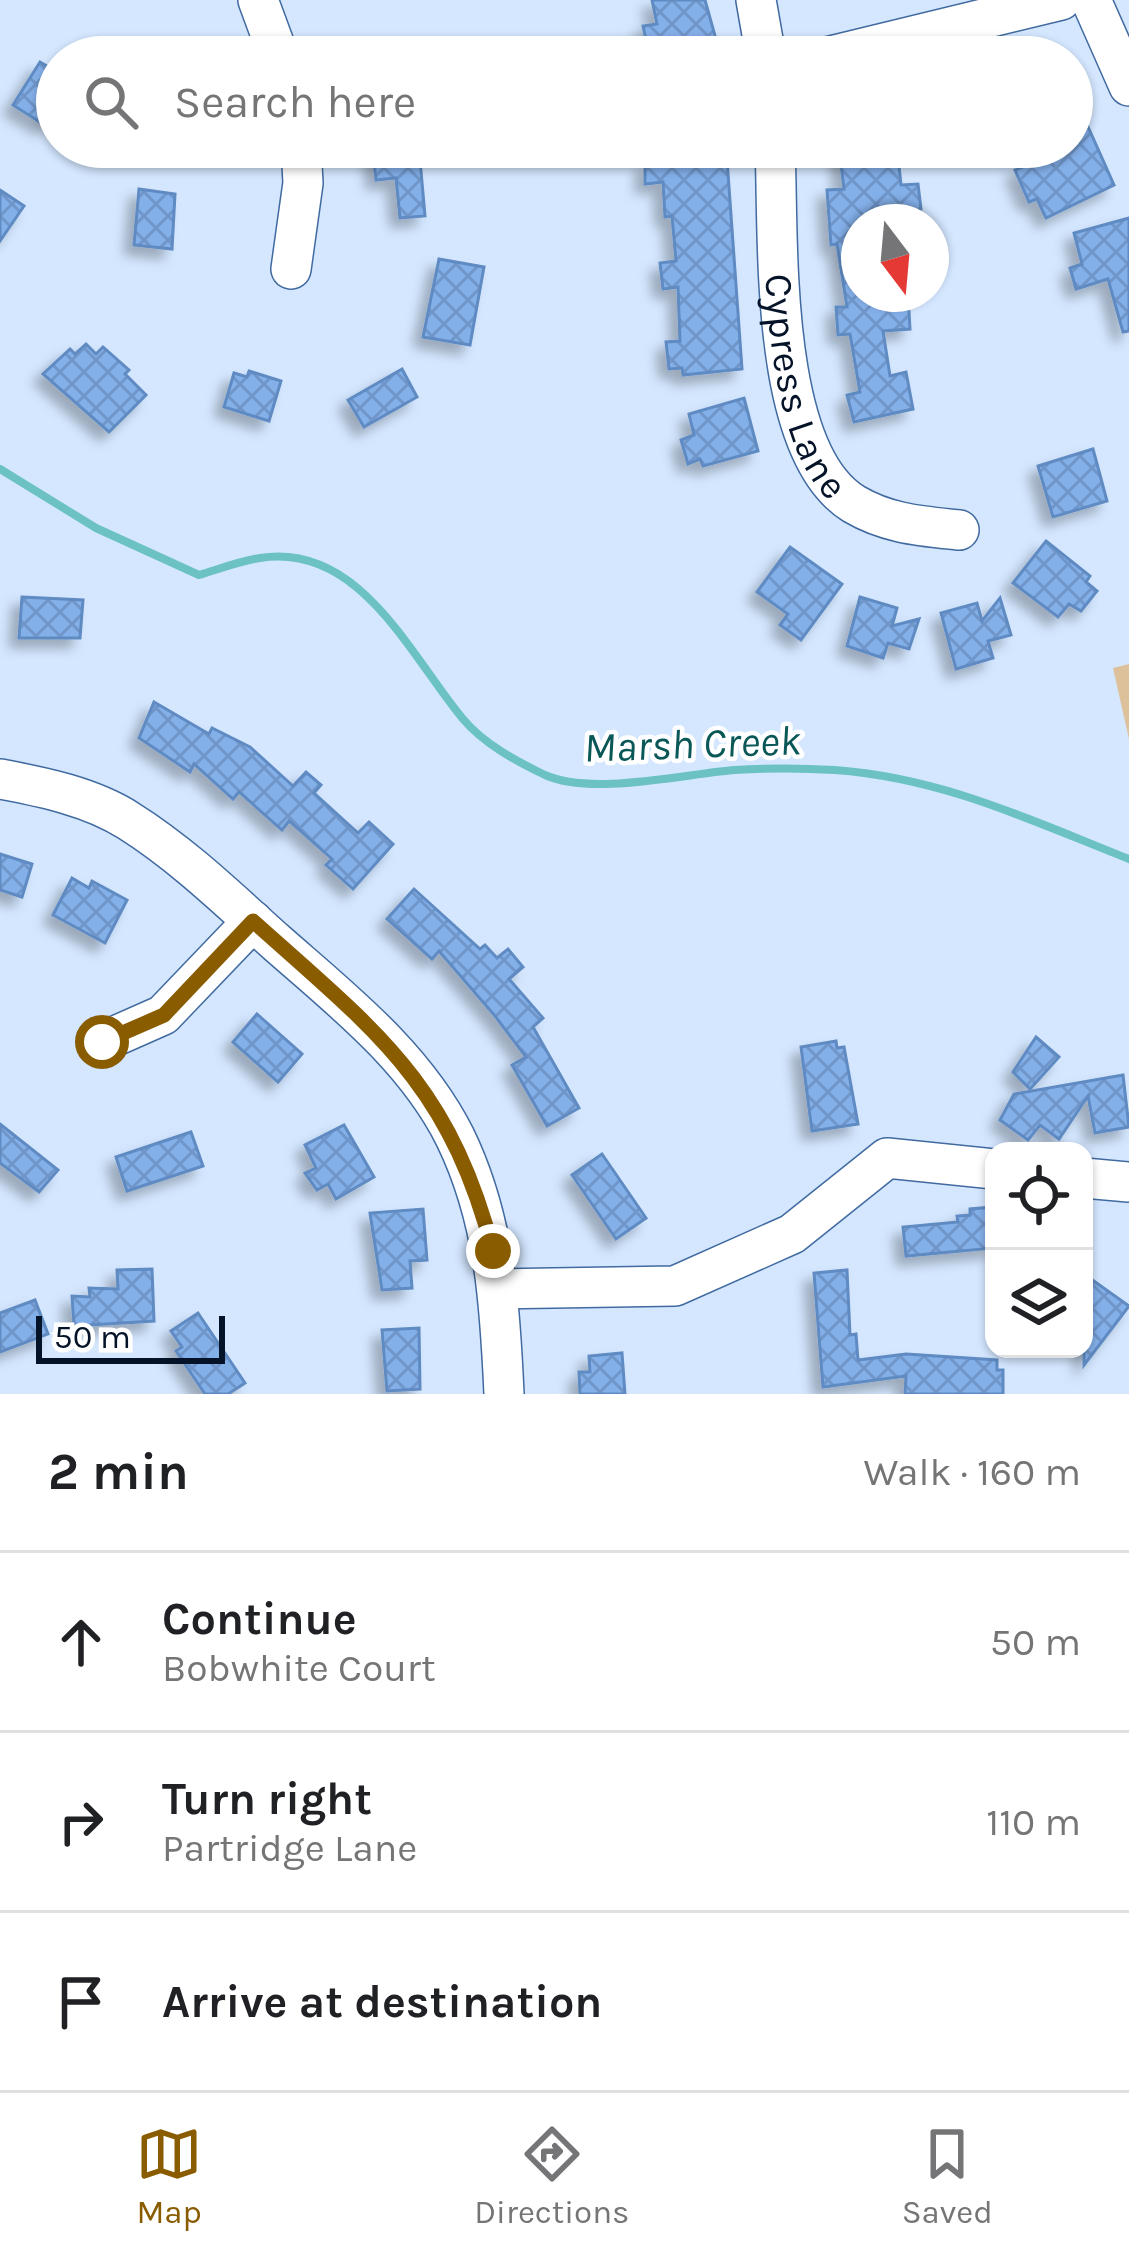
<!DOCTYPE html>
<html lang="en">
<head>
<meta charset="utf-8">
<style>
  :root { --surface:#fff; --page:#f2f2f2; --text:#202124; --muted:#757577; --line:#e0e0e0; --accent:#8a5c00 }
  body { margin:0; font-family:Karla,sans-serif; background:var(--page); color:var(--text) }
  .controls { position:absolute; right:36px; bottom:36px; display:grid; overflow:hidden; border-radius:24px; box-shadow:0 3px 9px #0004 }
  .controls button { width:108px; height:108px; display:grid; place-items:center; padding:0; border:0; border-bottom:3px solid var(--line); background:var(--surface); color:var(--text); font:60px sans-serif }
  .compass { position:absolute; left:841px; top:204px; width:108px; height:108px; border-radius:50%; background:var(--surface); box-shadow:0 3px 9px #0004; rotate:164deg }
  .scale { position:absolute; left:36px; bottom:30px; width:189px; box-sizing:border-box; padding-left:12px; border:6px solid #041328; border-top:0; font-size:33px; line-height:42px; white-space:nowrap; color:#041328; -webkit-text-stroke:9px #fff; paint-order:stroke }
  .stop { position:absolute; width:36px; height:36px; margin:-27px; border:9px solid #8a5c00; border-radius:50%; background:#fff }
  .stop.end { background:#8a5c00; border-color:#fff; box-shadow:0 3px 12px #0008 }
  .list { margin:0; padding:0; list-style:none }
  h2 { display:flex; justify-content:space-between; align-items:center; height:156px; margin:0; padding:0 48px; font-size:51px }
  h2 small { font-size:39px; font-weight:400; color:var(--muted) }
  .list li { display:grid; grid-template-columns:78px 1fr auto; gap:36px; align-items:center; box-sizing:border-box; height:180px; padding:0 48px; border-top:3px solid var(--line) }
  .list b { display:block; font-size:45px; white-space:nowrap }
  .list p { margin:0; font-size:39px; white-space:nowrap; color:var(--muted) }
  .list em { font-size:39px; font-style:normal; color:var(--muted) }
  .icon { flex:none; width:66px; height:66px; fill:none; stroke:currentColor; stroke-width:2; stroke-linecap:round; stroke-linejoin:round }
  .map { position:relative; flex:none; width:1129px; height:1394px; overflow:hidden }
  .search { position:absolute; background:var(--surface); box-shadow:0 3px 9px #0004; left:36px; right:36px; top:36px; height:132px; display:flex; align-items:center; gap:30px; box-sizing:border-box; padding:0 42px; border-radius:66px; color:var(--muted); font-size:45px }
  .sheet { height:696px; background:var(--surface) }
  nav { display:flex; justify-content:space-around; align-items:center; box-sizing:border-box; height:168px; border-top:3px solid var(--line); background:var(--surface); font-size:33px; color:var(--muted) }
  nav a { display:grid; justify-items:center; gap:6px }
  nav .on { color:var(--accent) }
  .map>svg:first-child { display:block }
  .grass { fill:#ddc19b }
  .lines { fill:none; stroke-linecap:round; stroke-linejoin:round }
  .stream { stroke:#6cc2c2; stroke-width:8 }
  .building { fill:url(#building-cross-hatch); stroke:#5f8bc2; stroke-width:3; filter:url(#shadow) }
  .minor-casing { stroke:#416aa0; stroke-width:42 }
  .minor { stroke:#fff; stroke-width:39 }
  .route { stroke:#8a5c00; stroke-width:15 }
  .labels { text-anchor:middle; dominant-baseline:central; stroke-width:9; stroke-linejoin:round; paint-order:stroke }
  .street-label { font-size:39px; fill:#041328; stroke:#fff }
  .water-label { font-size:42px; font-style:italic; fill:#095757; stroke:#fff }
</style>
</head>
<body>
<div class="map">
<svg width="1129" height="1394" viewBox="0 0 1129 1394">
  <defs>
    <pattern id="building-cross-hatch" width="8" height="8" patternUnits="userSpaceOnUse" patternTransform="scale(3)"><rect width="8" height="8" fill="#84b0ea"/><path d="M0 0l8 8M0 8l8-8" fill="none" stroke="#7096c9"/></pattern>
    <filter id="shadow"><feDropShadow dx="-9" dy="9" stdDeviation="6" flood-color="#0004"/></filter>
  </defs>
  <rect width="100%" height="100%" fill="#d4e7ff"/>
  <polygon class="grass" points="1129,664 1129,739 1113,668"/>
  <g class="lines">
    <path class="stream" d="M0,469l96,59 103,47c20,-6 41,-14 61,-17 100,-16 151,99 203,161 21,25 53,42 82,56 47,21 139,-1 190,-5 32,-2 67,-2 100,0 108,8 195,50 294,89"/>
  </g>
  <g class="building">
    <polygon points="652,0 705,0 719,50 686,57 649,53 643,26 657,24"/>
    <polygon points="40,62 57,72 57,109 46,126 13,105"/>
    <polygon points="1073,93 1114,185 1046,218 1037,199 1029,202 1015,170 1072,147"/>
    <polygon points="839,147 897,147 901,185 918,184 921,209 912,210 914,222 859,222 859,294 908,294 910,329 883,331 890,376 906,372 913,409 854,422 847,395 860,392 850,334 838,335 836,307 847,307 837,244 831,245 827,190 844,189"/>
    <polygon points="419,149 425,216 400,218 396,178 376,180 373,153"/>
    <polygon points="727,159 742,369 683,375 682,368 669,369 666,342 680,341 678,287 663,289 660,263 676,261 672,216 665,217 663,182 645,184 645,163"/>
    <polygon points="139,189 175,194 172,249 134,245"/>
    <polygon points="0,190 24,206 0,241"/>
    <polygon points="1129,218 1129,331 1123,332 1108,279 1076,289 1070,268 1082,264 1074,233"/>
    <polygon points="439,259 484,267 470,345 423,337"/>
    <polygon points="86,344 96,354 103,347 129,370 125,374 146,395 109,432 43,374 70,349 75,354"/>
    <polygon points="402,369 417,397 364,427 348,400"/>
    <polygon points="249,371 281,381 269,421 224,407 234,373 247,377"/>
    <polygon points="744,398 758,451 703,466 700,459 688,464 681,440 694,435 689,414"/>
    <polygon points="1093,449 1107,501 1053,517 1038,466"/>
    <polygon points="1046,541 1090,576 1086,582 1097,591 1081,611 1069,604 1058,617 1013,583"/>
    <polygon points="790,547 842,584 801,640 780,625 788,614 757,592"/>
    <polygon points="22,597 83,600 80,638 19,638"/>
    <polygon points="860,597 897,608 892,626 919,619 909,649 888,643 883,658 847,646"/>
    <polygon points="1000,598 1011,635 988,641 993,658 956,669 941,613 977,603 982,621"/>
    <polygon points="154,702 209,734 212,728 250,747 293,786 306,772 321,785 314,793 358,833 369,822 393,844 353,889 326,865 332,859 289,821 282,830 239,792 233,799 194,764 190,772 139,738"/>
    <polygon points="0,854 32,864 22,897 0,890"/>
    <polygon points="72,878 89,888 92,881 127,900 105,943 53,915"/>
    <polygon points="414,889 480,949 485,945 497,958 508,949 523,967 509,979 543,1018 533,1027 579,1108 547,1126 512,1065 526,1057 495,1016 439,951 432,959 387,919"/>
    <polygon points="257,1014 302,1054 278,1082 233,1042"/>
    <polygon points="1036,1037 1059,1057 1030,1089 1013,1072"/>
    <polygon points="836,1041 837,1048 844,1047 858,1124 812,1131 801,1047"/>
    <polygon points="1123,1075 1129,1127 1095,1133 1088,1096 1059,1139 1040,1125 1028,1140 1000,1120 1014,1094"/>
    <polygon points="0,1124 58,1170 39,1192 0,1163"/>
    <polygon points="344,1125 374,1177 336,1199 328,1184 317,1190 305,1173 316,1168 305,1145"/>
    <polygon points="191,1132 203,1166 127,1191 116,1157"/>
    <polygon points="602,1154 646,1218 616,1239 572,1175"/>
    <polygon points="994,1207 994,1248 906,1256 903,1227 958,1222 957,1216 970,1215 970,1209"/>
    <polygon points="423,1209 427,1260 410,1261 412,1288 382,1290 370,1213"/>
    <polygon points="152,1269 154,1321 74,1326 72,1296 90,1297 89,1288 118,1289 117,1270"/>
    <polygon points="847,1270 850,1335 856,1334 858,1360 906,1354 997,1360 997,1370 1003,1370 1003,1394 905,1394 906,1376 823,1387 814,1273"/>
    <polygon points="1084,1274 1129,1306 1084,1365"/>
    <polygon points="35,1300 48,1334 0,1352 0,1313"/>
    <polygon points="198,1313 245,1383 228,1394 205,1394 176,1351 182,1347 171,1331"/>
    <polygon points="419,1328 420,1389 387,1391 382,1330"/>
    <polygon points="622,1353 625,1394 580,1394 579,1372 590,1372 589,1356"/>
  </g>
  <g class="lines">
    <defs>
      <g id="minor">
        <polyline points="258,0 279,57"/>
        <polyline points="756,0 766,57"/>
        <polyline points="1091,0 1129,86"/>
        <polyline points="827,57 1061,0"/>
        <path id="s1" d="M775,147c4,90 -7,304 79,357 34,20 67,22 105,26"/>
        <polyline points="291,269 303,183 301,147"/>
        <path d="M0,779c43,8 92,18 129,42 54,34 101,80 148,122 65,57 138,114 178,194 40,82 45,167 49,257"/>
        <polyline points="102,1042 163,1015 253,921"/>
        <polyline points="1084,1178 1129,1182"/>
        <polyline points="500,1289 675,1286 792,1234 887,1158 994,1169"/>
      </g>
    </defs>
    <use href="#minor" class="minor-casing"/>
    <use href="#minor" class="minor"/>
  </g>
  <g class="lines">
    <path class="route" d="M102,1042l62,-27 89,-94c124,111 196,162 240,330"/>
  </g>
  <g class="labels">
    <g class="street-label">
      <text stroke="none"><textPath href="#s1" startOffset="243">Cypress Lane</textPath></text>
    </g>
    <g class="water-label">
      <text transform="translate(692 744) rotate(-2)">Marsh Creek</text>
    </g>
  </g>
</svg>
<div class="controls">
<button><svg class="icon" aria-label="locate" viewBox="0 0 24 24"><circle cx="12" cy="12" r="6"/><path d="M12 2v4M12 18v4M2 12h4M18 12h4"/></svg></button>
<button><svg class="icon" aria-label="layers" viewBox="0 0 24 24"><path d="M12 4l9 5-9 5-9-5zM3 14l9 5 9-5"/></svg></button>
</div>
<svg class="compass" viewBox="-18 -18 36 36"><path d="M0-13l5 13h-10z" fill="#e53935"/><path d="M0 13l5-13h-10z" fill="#757577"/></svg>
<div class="scale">50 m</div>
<div class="stop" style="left:102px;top:1042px"></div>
<div class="stop end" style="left:493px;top:1251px"></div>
<div class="search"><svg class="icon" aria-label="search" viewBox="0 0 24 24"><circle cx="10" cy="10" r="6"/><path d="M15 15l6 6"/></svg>Search here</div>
</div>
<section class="sheet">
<h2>2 min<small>Walk · 160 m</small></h2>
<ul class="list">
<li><svg class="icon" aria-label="ahead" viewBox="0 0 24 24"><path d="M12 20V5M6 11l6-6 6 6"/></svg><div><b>Continue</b><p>Bobwhite Court</p></div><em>50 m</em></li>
<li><svg class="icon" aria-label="right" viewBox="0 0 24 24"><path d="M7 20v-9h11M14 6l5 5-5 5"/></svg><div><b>Turn right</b><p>Partridge Lane</p></div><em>110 m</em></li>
<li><svg class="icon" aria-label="arrive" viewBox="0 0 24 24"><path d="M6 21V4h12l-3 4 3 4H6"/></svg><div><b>Arrive at destination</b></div></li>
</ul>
</section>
<nav>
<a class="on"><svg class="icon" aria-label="map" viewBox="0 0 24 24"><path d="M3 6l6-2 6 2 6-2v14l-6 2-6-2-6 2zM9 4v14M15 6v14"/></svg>Map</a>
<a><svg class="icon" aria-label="directions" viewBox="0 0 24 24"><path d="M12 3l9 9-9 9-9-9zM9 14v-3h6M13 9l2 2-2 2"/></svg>Directions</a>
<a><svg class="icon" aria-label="saved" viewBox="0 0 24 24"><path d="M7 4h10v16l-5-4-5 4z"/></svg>Saved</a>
</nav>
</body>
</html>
